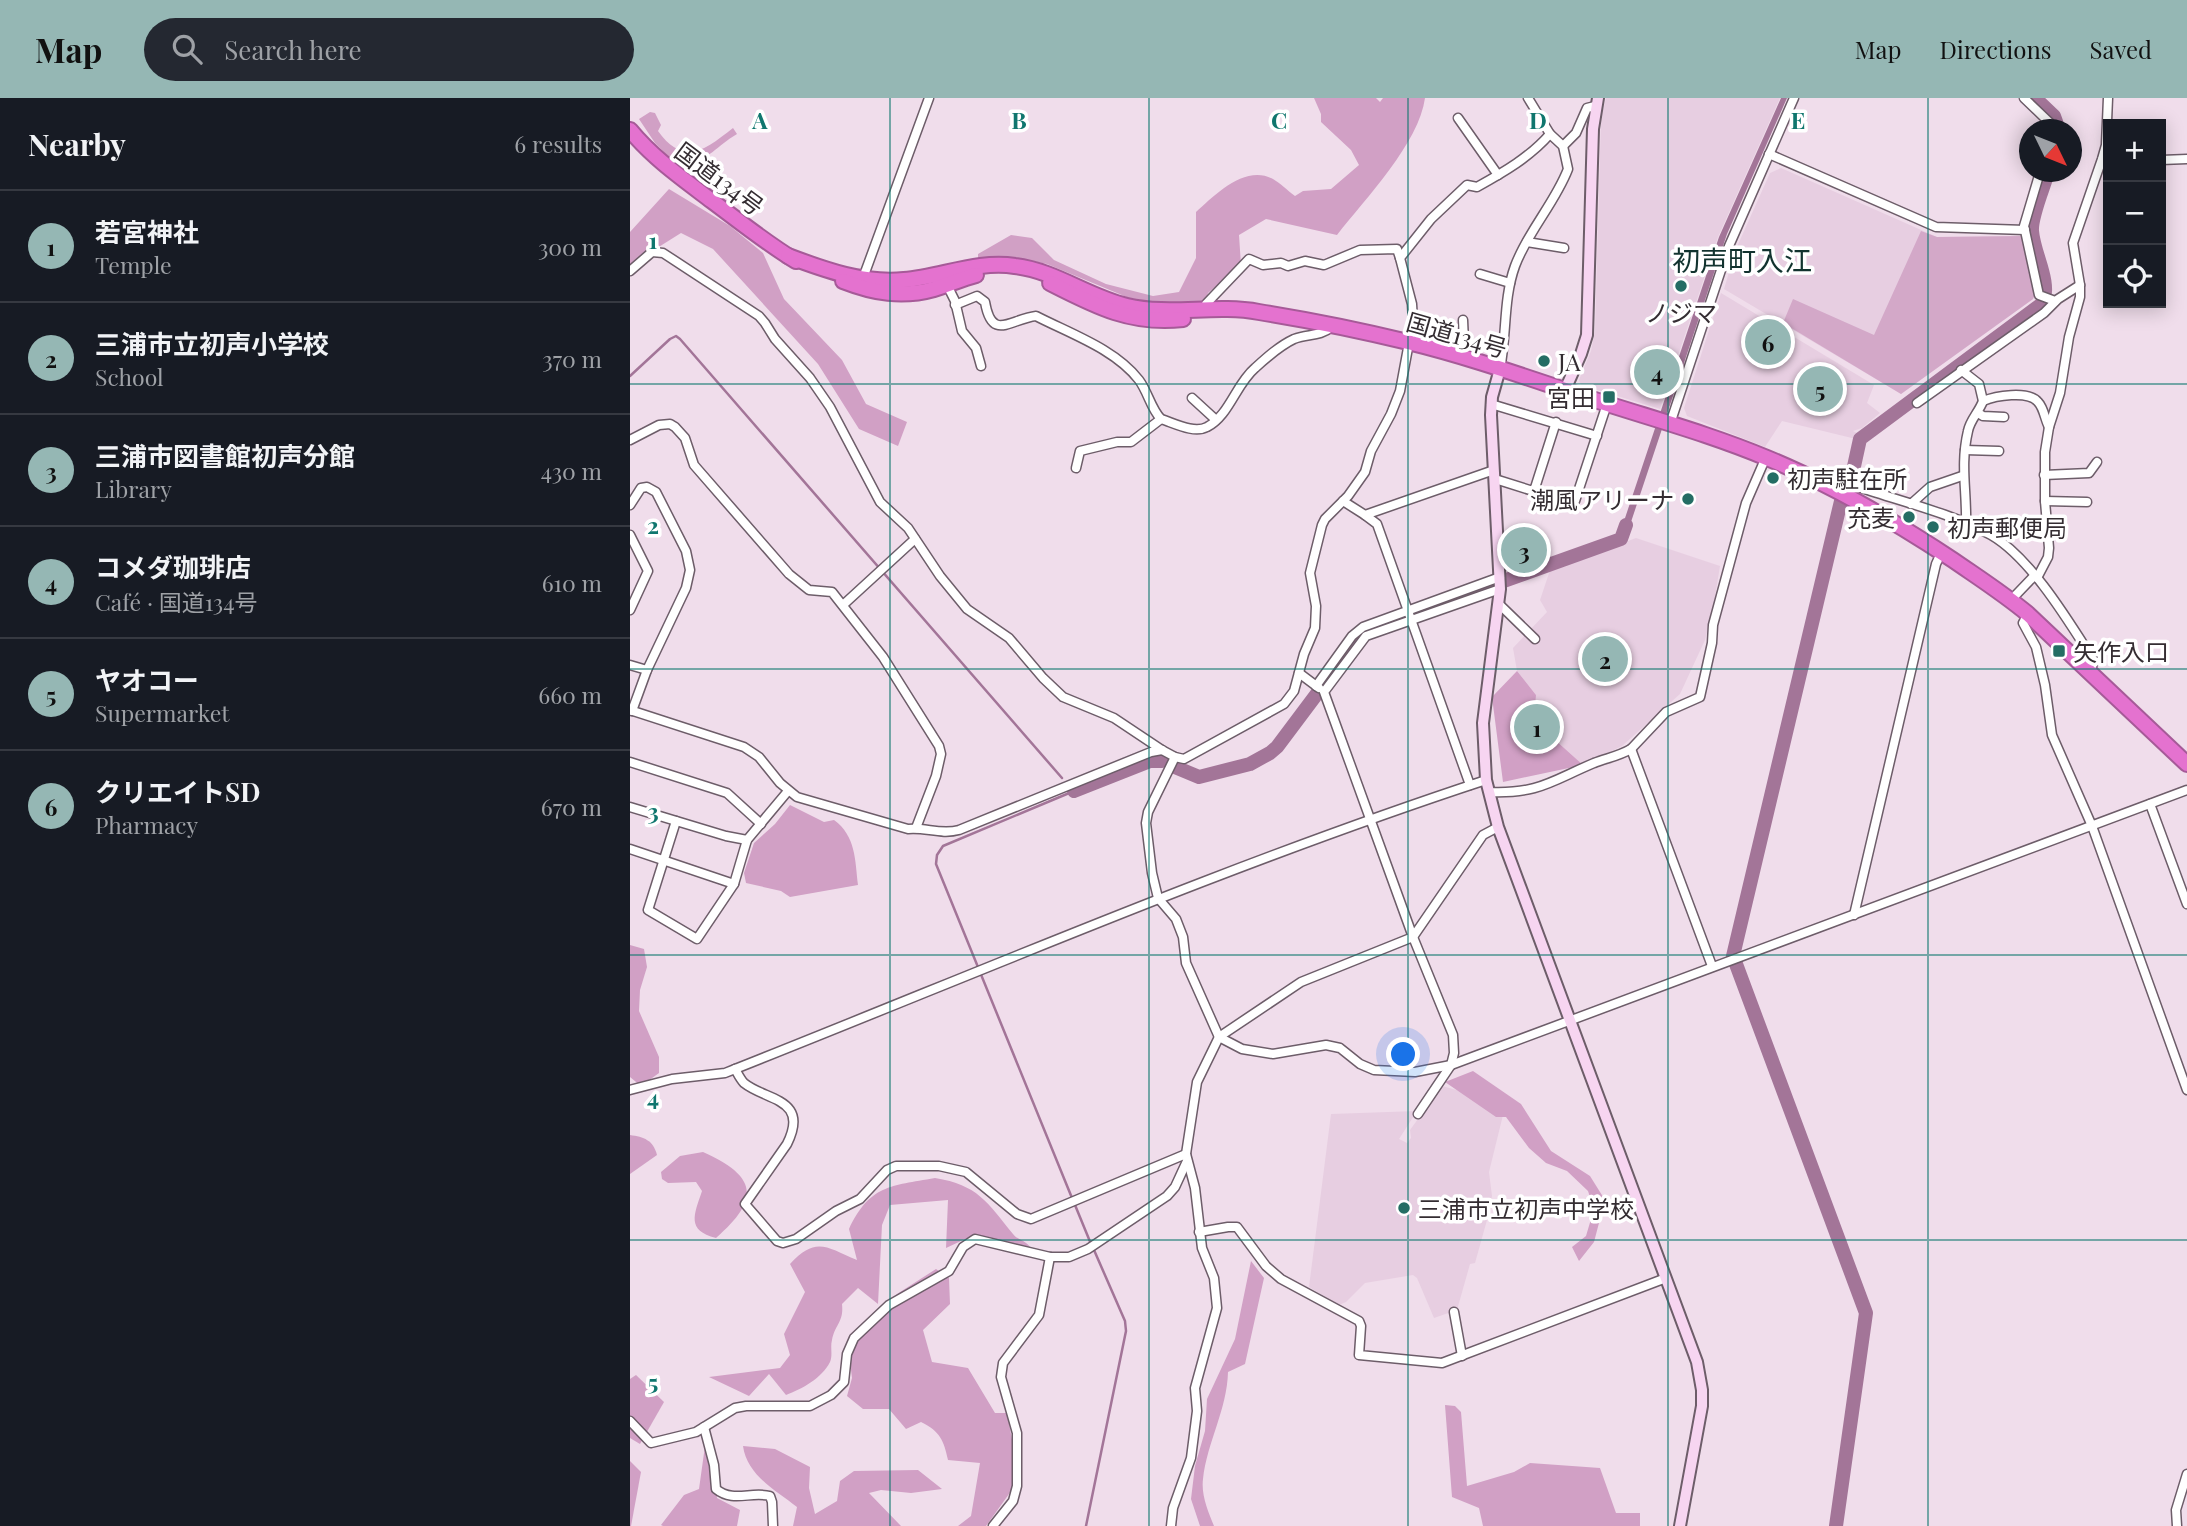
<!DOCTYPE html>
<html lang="en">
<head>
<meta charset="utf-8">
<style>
  :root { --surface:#171b24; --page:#242831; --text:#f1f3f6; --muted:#9ea1a6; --line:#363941; --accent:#95b7b4 }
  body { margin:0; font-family:"Playfair Display","Noto Sans JP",serif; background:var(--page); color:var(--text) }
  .controls { position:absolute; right:21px; top:21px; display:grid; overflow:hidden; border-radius:0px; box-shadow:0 4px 18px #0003 }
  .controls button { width:63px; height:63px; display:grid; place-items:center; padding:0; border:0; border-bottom:2px solid var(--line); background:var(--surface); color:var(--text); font:35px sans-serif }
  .compass { position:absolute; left:1389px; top:21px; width:63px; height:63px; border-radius:50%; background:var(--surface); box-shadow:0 4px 18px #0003; rotate:133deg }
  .you { position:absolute; left:774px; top:957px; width:24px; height:24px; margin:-18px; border:5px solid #fff; border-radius:50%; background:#1a73e8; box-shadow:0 0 0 10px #1a73e833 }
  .badge { display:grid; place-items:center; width:46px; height:46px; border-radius:50%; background:var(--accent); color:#111; font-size:23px; font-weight:700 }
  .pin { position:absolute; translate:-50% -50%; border:4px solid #fff; box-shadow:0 2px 7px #0006 }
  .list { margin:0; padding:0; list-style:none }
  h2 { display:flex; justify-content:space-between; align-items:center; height:91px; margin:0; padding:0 28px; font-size:30px }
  h2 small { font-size:23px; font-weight:400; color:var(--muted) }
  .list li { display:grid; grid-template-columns:46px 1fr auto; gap:21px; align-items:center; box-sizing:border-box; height:112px; padding:0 28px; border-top:2px solid var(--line) }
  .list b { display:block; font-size:26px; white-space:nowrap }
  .list p { margin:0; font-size:23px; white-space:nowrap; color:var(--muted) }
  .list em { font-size:23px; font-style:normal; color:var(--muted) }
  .icon { flex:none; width:38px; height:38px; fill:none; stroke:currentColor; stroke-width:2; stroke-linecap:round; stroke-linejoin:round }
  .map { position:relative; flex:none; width:1557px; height:1428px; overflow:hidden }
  header { display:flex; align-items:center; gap:42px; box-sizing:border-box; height:98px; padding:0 35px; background:var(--accent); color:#111 }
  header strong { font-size:33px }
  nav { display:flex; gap:38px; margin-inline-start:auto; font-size:24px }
  .search { width:490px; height:63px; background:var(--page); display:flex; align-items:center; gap:18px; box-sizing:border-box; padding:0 24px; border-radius:38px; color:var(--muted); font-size:26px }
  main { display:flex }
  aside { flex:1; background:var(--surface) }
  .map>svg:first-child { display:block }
  .built { fill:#e7cee1 }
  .green { fill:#d3a8c8 }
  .forest { fill:#d1a0c5 }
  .water { fill:#a37598 }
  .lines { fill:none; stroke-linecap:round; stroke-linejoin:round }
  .stream { stroke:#a37598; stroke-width:2.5 }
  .river { stroke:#a37598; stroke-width:14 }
  .street-casing { stroke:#6d5d69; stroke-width:11 }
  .secondary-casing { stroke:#6d5d69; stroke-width:14 }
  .highway-casing { stroke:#a65a98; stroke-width:18 }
  .street { stroke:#fff; stroke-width:8 }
  .secondary { stroke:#f7d5f1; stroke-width:10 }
  .highway { stroke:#e472cf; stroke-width:14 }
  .grid { fill:none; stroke:#0f766e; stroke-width:2; stroke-opacity:0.55 }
  .poi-dot { fill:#246d64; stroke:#fff; stroke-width:2.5 }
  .labels { text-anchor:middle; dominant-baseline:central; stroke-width:7; stroke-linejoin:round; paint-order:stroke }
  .street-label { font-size:24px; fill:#342d32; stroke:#fff }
  .poi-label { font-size:24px; fill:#342d32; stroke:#fff; text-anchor:start }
  .quarter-label { font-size:28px; fill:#12332f; stroke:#fff }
  .grid-label { font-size:23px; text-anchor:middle; font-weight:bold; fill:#0f766e; stroke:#fff; stroke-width:7; stroke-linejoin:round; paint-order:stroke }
</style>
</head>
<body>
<header>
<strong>Map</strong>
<div class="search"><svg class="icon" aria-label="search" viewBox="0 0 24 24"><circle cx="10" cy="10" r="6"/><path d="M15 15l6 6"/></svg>Search here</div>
<nav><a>Map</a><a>Directions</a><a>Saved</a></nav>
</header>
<main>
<aside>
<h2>Nearby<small>6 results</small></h2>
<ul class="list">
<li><span class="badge">1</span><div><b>若宮神社</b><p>Temple</p></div><em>300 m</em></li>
<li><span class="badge">2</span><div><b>三浦市立初声小学校</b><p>School</p></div><em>370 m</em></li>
<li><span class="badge">3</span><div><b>三浦市図書館初声分館</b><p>Library</p></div><em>430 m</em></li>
<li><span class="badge">4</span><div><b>コメダ珈琲店</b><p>Café · 国道134号</p></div><em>610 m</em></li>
<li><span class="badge">5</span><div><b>ヤオコー</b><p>Supermarket</p></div><em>660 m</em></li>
<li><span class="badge">6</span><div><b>クリエイトSD</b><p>Pharmacy</p></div><em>670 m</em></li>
</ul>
</aside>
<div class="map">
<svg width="1557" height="1428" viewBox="0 0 1557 1428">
  <rect width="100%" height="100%" fill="#f0ddeb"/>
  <g class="built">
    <polygon points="976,0 1150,0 1088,139 1030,311 951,287 949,282 961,253 965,233 971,20"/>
    <polygon points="1151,70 1307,139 1392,138 1403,201 1271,296 1094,191 1106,151 1140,75"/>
    <polygon points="1091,195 1244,287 1237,305 1250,315 1232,330 1223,333 1227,335 1226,341 1152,323 1135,349 1057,318 1054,310"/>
    <polygon points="1006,440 1090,468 1083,511 1075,542 1050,596 992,648 953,667 904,623 906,597 887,573 883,550 917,514 910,502 920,472"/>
    <polygon points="812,988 834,994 873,1017 859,1074 862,1098 857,1122 845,1165 840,1166 827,1212 804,1220 787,1180 783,1177 735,1185 716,1204 709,1207 679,1189 701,1016 787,1013 769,1041 777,1045 781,1040 780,1032"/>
  </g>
  <polygon class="green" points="1291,133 1307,139 1392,138 1406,195 1403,201 1271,296 1153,225 1163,201 1244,237"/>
  <g class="forest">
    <path d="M684,0h62l4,4 3,-4h42c-6,45 -59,100 -88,137l-71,-16 -27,16 2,30 -33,28 -2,9 -34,3 -43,-7 -82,-34 -33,-7 -36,3v-6l33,-19 21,3 22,22 52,24 47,12 26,-4 17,-34v-46c19,-17 49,-48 77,-33 7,4 14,11 22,17l8,-5 28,-2 28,-24 -8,-15 -30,-28v-8z"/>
    <path d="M20,14l5,1 6,12 -3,6c26,36 47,19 75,-3l4,6c-22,13 -26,25 -53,31l-14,-7 -15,-15 -16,-24z"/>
    <polygon points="39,91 100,128 133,155 154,201 212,262 236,306 277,324 268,348 229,331 188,266 83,151 51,135 0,167 0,134"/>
    <polygon points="887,573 906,597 904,623 953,667 873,684 862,599"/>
    <path d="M160,707l34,17 10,-2c22,16 21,40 24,65l-68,12 -9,-6 -35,-8 -2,-10 10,-30 21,-19z"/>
    <polygon points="0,847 14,851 17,869 10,892 9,913 29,959 29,975 11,988 0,979"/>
    <polygon points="843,973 891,1006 921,1053 960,1078 975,1102 964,1144 949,1163 942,1149 956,1138 964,1111 958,1093 937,1073 916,1065 899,1050 876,1019 866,1019 815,984"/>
    <path d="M0,1037c14,2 23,5 27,20l-27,19z"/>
    <path d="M73,1054c54,24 58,47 13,86 -30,-8 -22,-23 -14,-47l-6,-9 -28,1 -6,-4 -1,-7 19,-16z"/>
    <path d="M305,1080c43,7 52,24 78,56 4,6 12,6 17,13l-56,-12 -28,13 2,-48 -58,5 -8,20 -4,79 -20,-16 -16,16c2,18 -7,20 -10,36 -2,7 1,15 -2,22 -8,16 -28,27 -44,33l-17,-21 -20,22 -40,-19 71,-9 10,-13 -6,-21 21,-42 -15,-28c26,-28 36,-17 67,-4l-8,-31c21,-44 41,-43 86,-51z"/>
    <path d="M621,1163l13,17 -19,86 -17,8c-1,38 -21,70 -25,107 -2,16 5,32 11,47h-14l-9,-27 4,-33 10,-35 2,-32 28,-60z"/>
    <path d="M306,1171l13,9 1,26 -27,26 9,32 36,6 27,45h12l7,37v37l-28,39h-28l13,-10 9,-53 -32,-3c-4,-19 -8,-29 -27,-38l-15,7 -17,-20h-26l-16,-13 5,-18 -2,-16 2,-18 45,-50z"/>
    <polygon points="6,1277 34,1304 10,1346 0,1340 0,1281"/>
    <polygon points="815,1307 825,1308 831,1314 837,1388 884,1374 900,1365 970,1370 986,1415 1010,1415 1010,1428 853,1428 849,1410 822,1399"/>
    <polygon points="75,1348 82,1348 87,1400 110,1412 107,1428 33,1428 31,1427 54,1397 69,1391"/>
    <path d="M113,1348l32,3 35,18 -1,21 6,26 22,-13 3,-20 14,-10 64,-1 24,19 -31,4 -30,-3 -12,3 32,33h-108l4,-19c-22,-17 -50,-32 -54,-61z"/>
    <polygon points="0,1363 11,1374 1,1428 0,1428"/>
  </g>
  <polygon class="water" points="1151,0 1157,0 1097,136 999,430 992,441 988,441 1089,139"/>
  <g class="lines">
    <g class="stream">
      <polyline points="0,278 40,241 46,238 50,241 432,680"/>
      <polyline points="442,1100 306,766 307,757 313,748 444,693 443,691"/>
      <polyline points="445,1107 461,1146"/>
      <polyline points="456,1428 496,1233 495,1223 464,1152"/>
    </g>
    <g class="river">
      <polyline points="1405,0 1424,18 1429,32"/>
      <path d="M1221,382l9,-41 183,-136c8,-23 -9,-48 -11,-72 -1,-15 12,-44 16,-59"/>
      <polyline points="545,669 569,679 620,666 640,655 647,649 734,533 991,441 996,427"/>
      <polyline points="444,693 520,663 532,663"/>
      <polyline points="1206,1428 1236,1215 1103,858 1211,403"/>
    </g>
    <defs>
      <g id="street">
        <polyline points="1394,0 1420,25 1422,32"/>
        <polyline points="828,20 868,77"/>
        <polyline points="933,48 946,35 957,10 965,8"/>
        <polyline points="1139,56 1306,129 1395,132"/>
        <polyline points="1531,62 1557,61"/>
        <polyline points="1410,74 1394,128 1409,197 1425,203"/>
        <polyline points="897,144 934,150"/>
        <path d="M0,173l22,-19 11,1 96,63 6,7 10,16 35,39 20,29 50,95 28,26 32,48 27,33 42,29 34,40 20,19 51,21 48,32 13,7 9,2 100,-55 10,-13 10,-37 11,-26 1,-22 -6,-33 12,-48 3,-6 23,-23 17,-24 6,-21 20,-37 9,-23 13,-70 -1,-17 -12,-46 31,-39 36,-34 10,2c27,-15 53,-30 73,-53"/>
        <polyline points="850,176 880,185"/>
        <polyline points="233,180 299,0"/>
        <polyline points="317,187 325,203 332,233 346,250 351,268"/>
        <path d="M325,207l22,-9 8,6c7,40 25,17 51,14 35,18 79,33 103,64 9,12 12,29 22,39 13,4 33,15 46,8 22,-11 29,-43 48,-59 11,-10 24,-22 39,-29 15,-6 24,-1 39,-13"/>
        <polyline points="575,212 576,206 619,161 633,167 651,165 658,168 675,163 694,167 730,152 767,151 770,160"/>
        <polyline points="830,259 834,244 833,222"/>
        <path d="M870,271c7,-34 3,-70 15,-103 13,-35 40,-63 53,-97l-5,-23 -13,-12 -22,-36"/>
        <path d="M1331,272l18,14 4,17c-4,11 -13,19 -15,30 -8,34 -1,60 -2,93"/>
        <polyline points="562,300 586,322"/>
        <path d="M1353,303c12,-5 45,-11 55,1 6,6 7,18 11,25"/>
        <polyline points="1287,305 1414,215 1428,201 1450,187"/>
        <polyline points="861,306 967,338"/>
        <polyline points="1348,315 1353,318 1374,319"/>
        <polyline points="1040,326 1099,148 1164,0"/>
        <polyline points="0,342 29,327 40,326 45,329 55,340 64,367 159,476 179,492 202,494 253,559 309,648 311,656 306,678 286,730"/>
        <polyline points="1335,352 1369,353"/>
        <polyline points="446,370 450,353 487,344 501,344 531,321"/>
        <polyline points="1414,377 1459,375 1467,364"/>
        <polyline points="865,381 941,405 945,403 977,306"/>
        <polyline points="904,393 926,324"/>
        <path d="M1215,397l5,-7 9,-1c43,15 92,26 132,48 40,23 78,87 103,126l-4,10"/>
        <polyline points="713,403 735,417 864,372"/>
        <polyline points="1415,403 1457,404"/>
        <polyline points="1281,406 1300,389 1332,378"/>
        <polyline points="0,407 11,390 17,389 26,394 56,453 60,472 56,490 17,572 2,613"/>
        <polyline points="735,417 747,426 840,687"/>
        <polyline points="0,437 18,473 0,512"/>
        <polyline points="1407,480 1418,459 1419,450 1415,403 1415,354 1419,329 1430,295 1439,239 1450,199 1450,187 1443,145 1472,61 1476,47 1478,0"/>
        <polyline points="1381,502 1405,477"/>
        <polyline points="213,507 285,441"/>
        <polyline points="870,507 905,541"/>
        <polyline points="1398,516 1393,525 1406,549 1415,587 1422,637 1462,728 1557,992"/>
        <polyline points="0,567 17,572"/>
        <polyline points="669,575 689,590"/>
        <polyline points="686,588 722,538 733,529 870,479"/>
        <path d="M0,612l114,37 15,10 21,26 17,14 111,32c17,-2 33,6 51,1l192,-78 11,-2"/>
        <polyline points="1001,651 1082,868"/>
        <polyline points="545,659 518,714 516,725 522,775 528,800 546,821 553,839 556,865 589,939 612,951 643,956 696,947 710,950 730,966 744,972 785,974 821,967 1557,692"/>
        <polyline points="0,664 97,695 131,726"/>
        <path d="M859,694c50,2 62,-11 105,-29 13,-5 25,-7 37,-14l35,-37 34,-15 12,-54 1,-18 33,-122 20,-46"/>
        <polyline points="1520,706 1557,806"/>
        <polyline points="0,709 96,738 117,742"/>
        <polyline points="46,723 18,812 67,841 104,786 117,742 158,693"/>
        <polyline points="0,751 104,786"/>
        <polyline points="1224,817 1306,466 1311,455"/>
        <path d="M105,971c3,5 5,10 9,14 22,18 66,15 43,61l-42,60 32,37 6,2 13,-4 40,-28 24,-12 27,-29 9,-4h43l27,6 51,42 14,5 155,-65"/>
        <path d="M0,992l42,-11 53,-6c253,-100 502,-208 761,-293"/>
        <polyline points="788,1016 821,967 824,955 823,937 783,839 694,594 736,538 870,491"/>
        <polyline points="569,1134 598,1129 607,1129 636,1168 651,1181 729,1223 731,1228 729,1257 812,1265 1036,1180"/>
        <polyline points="824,1214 832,1258"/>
        <polyline points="0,1323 21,1345 66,1334 105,1310 116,1308 180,1308 201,1297 214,1284 217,1256 224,1240 259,1207 319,1173 333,1149 345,1141 420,1159 439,1159 458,1151 537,1098 545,1089 557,1063"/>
        <path d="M74,1329l10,38 2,24c17,14 35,2 54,7l2,6 1,24"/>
        <polyline points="363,1428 383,1403 387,1388 387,1335 371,1279 373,1265 409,1217 420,1159"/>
        <polyline points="541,1428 543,1410 561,1360 567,1313 565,1290 587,1210 584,1180 572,1150 565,1090 556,1056 567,984 589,939 671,884 783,839 853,737 868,729"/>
        <polyline points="1547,1428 1546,1412 1557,1376"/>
      </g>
      <g id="secondary">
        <polyline points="870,271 862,299 861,317 870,491 853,625 856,682 868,729 1067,1264 1072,1292 1072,1308 1050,1428"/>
        <polyline points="935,292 951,256 957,237 963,31 968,0"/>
      </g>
      <g id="highway">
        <path d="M0,32c23,28 53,49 82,71 27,20 54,42 84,60"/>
        <path d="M158,158c37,14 76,28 116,24 37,-3 74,-20 111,-14 41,5 73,31 112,40 43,10 88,-2 132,6 50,8 100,18 149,30 62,15 123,37 184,57 58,19 118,35 175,59 66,27 127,63 186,102 26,18 51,34 75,54l159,150"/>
        <path d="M213,183c31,12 59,17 91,8 14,-4 27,-10 42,-14"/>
        <path d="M420,185c45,23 81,42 133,36"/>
      </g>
    </defs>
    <use href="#street" class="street-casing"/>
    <use href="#secondary" class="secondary-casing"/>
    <use href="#highway" class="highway-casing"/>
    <use href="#street" class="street"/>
    <use href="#secondary" class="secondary"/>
    <use href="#highway" class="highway"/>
  </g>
  <path class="grid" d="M260,0v1428M519,0v1428M778,0v1428M1038,0v1428M1298,0v1428M0,286h1557M0,571h1557M0,857h1557M0,1142h1557"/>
  <g class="poi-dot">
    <circle cx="1051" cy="188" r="7"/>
    <circle cx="914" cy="263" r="7"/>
    <rect x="972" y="292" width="14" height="14" rx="3.5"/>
    <circle cx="1143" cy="380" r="7"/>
    <circle cx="1058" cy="401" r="7"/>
    <circle cx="1279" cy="419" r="7"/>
    <circle cx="1303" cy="429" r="7"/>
    <rect x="1422" y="546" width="14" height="14" rx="3.5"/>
    <circle cx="774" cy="1110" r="7"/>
  </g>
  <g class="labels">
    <g class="street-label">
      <text transform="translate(90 80) rotate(37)">国道134号</text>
      <text transform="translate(827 236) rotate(16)">国道134号</text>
    </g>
    <g class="poi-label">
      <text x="1051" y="214" text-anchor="middle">ノジマ</text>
      <text x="928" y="263">JA</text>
      <text x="965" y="299" text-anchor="end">宮田</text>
      <text x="1157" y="380">初声駐在所</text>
      <text x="1044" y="401" text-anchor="end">潮風アリーナ</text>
      <text x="1265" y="419" text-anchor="end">充麦</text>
      <text x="1317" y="429">初声郵便局</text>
      <text x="1443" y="553">矢作入口</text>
      <text x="788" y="1110">三浦市立初声中学校</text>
    </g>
    <g class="quarter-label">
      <text x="1112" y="161">初声町入江</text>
    </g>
  </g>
  <g class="grid-label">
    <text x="130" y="31">A</text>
    <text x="389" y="31">B</text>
    <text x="649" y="31">C</text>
    <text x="908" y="31">D</text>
    <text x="1168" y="31">E</text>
    <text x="23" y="151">1</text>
    <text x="23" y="436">2</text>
    <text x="23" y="722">3</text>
    <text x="23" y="1008">4</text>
    <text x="23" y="1293">5</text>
  </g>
</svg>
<div class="controls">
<button>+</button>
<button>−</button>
<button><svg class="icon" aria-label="locate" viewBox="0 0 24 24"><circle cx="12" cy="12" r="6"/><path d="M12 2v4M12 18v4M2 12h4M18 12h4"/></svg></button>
</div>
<svg class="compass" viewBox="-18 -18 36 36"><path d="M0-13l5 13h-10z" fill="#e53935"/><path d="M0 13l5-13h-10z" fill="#9ea1a6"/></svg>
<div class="you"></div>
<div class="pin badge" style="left:907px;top:629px">1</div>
<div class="pin badge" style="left:975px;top:561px">2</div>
<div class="pin badge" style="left:894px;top:452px">3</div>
<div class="pin badge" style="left:1027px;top:274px">4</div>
<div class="pin badge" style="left:1190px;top:291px">5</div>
<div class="pin badge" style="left:1138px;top:244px">6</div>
</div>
</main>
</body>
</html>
